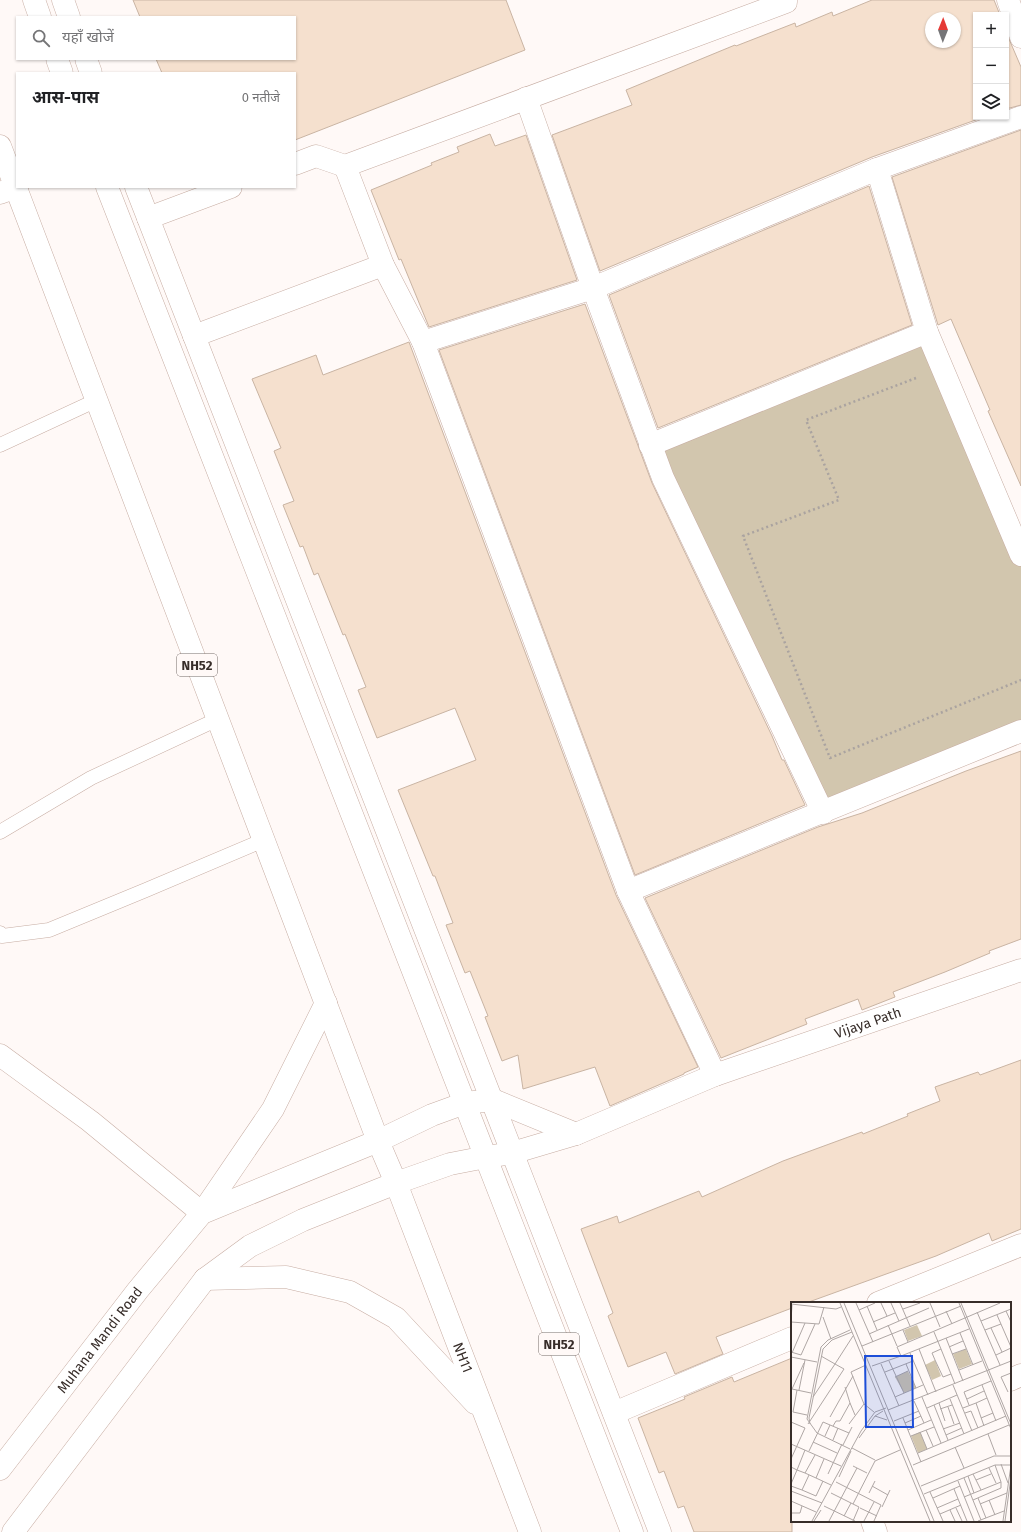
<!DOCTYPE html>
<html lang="hi">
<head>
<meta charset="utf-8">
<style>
  :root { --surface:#fff; --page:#f2f2f2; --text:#202124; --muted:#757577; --line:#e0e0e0 }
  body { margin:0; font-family:"Fira Sans","Noto Sans Devanagari",sans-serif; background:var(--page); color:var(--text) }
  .controls { position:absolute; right:12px; top:12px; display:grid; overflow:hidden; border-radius:0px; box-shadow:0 1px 3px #0004 }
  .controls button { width:36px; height:36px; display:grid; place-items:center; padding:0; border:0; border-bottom:1px solid var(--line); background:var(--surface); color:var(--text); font:20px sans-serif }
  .compass { position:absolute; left:925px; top:12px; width:36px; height:36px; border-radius:50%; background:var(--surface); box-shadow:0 1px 3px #0004; rotate:1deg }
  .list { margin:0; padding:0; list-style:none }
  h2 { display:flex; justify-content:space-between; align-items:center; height:52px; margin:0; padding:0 16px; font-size:17px }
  h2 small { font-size:13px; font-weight:400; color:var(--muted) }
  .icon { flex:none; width:22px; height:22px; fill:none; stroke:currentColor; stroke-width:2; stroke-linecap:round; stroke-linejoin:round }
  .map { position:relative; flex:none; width:1021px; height:1532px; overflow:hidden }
  .search { position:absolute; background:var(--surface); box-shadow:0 1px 3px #0004; left:16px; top:16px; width:280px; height:44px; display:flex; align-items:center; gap:10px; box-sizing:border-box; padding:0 14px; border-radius:0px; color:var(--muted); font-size:15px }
  .panel { position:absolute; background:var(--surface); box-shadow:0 1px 3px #0004; left:16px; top:72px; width:280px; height:116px; border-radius:0px }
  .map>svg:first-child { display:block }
  .green { fill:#d2c6ae }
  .building { fill:#f5e0ce; stroke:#c9b4a3; fill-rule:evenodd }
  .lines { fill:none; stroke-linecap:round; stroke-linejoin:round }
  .lane-casing { stroke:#c7ada3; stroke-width:15 }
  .street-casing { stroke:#c7ada3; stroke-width:23 }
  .secondary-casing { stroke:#c7ada3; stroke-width:23 }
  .highway-casing { stroke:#c7ada3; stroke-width:23 }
  .path { stroke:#aaa3a0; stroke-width:2.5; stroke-dasharray:2 3; stroke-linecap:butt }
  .lane { stroke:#fff; stroke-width:14 }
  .street { stroke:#fff; stroke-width:22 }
  .secondary { stroke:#fff; stroke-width:22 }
  .highway { stroke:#fff; stroke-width:22 }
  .labels { text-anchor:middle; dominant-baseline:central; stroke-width:4; stroke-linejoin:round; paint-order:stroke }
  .shield { fill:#fff9f7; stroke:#736a67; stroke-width:1 }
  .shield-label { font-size:13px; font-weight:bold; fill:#372d29 }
  .street-label { font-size:14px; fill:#372d29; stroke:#fff9f7 }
  .inset-road { fill:none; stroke:#afa7a5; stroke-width:1 }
  .view { fill:#1d4ed8; fill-opacity:0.15; stroke:#1d4ed8; stroke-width:2 }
  .inset-edge { fill:none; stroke:#372d29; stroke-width:2 }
</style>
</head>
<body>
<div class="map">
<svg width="1021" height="1532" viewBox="0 0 1021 1532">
  <rect width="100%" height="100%" fill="#fff9f7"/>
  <polygon class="green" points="927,332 1021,555 1021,731 823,813 650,445"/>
  <g class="building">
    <polygon points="133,0 506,0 525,50 295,140 295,73 162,73 156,59 295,59 295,17 140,17"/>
    <path d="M872,0h122l6,15h-24v102h8l-112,40 -272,114 -48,-136 80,-30 -6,-15 109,-45 1,1 59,-23 1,4 36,-15 1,4zM931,18h24v24h-24z"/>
    <polygon points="1006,32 1021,67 1021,105 1006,109"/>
    <polygon points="1021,130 1021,486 988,411 990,410 951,319 938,325 892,177"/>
    <polygon points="490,134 495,146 526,135 577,280 429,327 401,259 399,260 371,190 432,165 431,163 459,152 457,147"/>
    <polygon points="869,186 912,325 658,428 609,295"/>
    <polygon points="585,304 652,483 772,736 782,760 784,760 805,805 635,875 439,350"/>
    <polygon points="409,342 616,895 698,1067 684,1073 684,1074 610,1106 595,1067 523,1089 518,1055 502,1061 485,1017 488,1016 470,971 465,973 446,925 453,923 435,876 433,876 398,790 476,760 455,708 377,738 358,690 366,687 345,634 343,635 318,573 314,575 303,546 300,547 283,505 294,501 274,451 281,448 252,379 316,355 323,375"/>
    <polygon points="1021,751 1021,939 989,951 990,953 945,972 893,992 895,997 862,1010 858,999 805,1019 807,1024 721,1058 645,898 818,827 862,813 966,771"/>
    <polygon points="1021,1060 1021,1229 992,1241 989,1233 936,1256 806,1303 792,1303 792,1308 716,1337 723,1354 675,1374 666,1352 628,1367 608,1316 613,1313 581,1229 617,1216 619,1223 699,1191 702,1197 783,1161 862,1132 863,1134 908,1116 907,1114 940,1101 935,1087 978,1072 980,1075"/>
    <polygon points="792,1358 792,1532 694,1532 684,1506 678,1508 664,1471 659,1473 638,1418 685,1399 684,1397 732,1377 734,1382"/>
  </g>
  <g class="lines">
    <defs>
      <g id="lane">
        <polyline points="0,445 97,400"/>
        <polyline points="0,832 91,778 218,719"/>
        <polyline points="0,933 2,936 49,930 146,890 264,840"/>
      </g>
      <g id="street">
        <polyline points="1008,0 1021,37"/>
        <polyline points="526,98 593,288 663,478 823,813"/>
        <polyline points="295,164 316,156 345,166 786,2 786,0"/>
        <polyline points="345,166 383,265 423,342 628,891 715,1075"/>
        <polyline points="877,169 927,332 1021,555"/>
        <polyline points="0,193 17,187"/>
        <polyline points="148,218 231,187"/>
        <polyline points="194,336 383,265"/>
        <polyline points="423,342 593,288 877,169 1021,117"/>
        <polyline points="650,445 927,332"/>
        <polyline points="628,891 1021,731"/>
        <polyline points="0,1055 90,1121 202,1213"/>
        <polyline points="878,1303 1021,1245"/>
        <polyline points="1010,1380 1021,1375"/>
        <polyline points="614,1413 792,1338"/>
        <polyline points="872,1521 876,1532"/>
      </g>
      <g id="secondary">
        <polyline points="63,0 69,17"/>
        <polyline points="86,59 91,73"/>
        <polyline points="136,187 660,1532"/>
        <path id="s1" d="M0,1469l138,-179 64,-77 176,-72 54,-26 33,-12 28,-3 83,34"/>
        <path id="s2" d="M13,1532l192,-253 45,-33 53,-26 93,-37 54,-19 36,-7 26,-4 64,-19 139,-59 306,-105"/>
      </g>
      <g id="highway">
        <polyline points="34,0 40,17"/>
        <polyline points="57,59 62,73"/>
        <path id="s3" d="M0,146l378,995 18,42 134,349"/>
        <polyline points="107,187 632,1532"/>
        <polyline points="202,1213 273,1109 326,1003"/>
        <polyline points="205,1279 286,1277 350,1292 396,1318 475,1403"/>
      </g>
    </defs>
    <use href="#lane" class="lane-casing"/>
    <use href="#street" class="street-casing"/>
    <use href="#secondary" class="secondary-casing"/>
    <use href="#highway" class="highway-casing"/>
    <polyline class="path" points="916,378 806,420 839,500 743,536 830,758 1021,680"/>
    <use href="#lane" class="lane"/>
    <use href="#street" class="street"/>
    <use href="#secondary" class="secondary"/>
    <use href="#highway" class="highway"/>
  </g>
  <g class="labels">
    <g class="shield">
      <rect x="177" y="654" width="40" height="22" rx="3"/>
      <rect x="539" y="1333" width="40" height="22" rx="3"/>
    </g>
    <g class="shield-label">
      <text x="197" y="665">NH52</text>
      <text x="559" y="1344">NH52</text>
    </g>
    <g class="street-label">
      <text stroke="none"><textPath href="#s2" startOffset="1032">Vijaya Path</textPath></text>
      <text stroke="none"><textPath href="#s1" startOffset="163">Muhana Mandi Road</textPath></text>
      <text stroke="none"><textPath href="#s3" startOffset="1297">NH11</textPath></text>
    </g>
  </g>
  <g transform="translate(791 1302)">
    <rect width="220" height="220" fill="#fff9f7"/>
    <path d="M126,23l5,11 -14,5 -4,-11zM175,47l6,15 -13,5 -6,-15zM144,58l6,16 -9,4 -7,-15zM117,69l8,17 -12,5 -9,-16zM129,130l7,17 -9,4 -7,-17z" fill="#d2c6ae"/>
    <path class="inset-road" d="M49,1l90,218M53,1l90,218M65,1l17,39M90,1l6,13M100,1l8,18M109,1l10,23M139,1l10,24M168,1l52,126M170,1l50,121M0,2l45,5 5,-2M76,4l10,24M112,7l17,-6M68,8l16,-7M155,9l6,13M215,9l5,11M186,10l23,53M206,13l14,32M32,15l8,22M0,19l1,-16M190,19l30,-12M0,20l28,2 5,-17M82,20l22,-9M97,23l9,21M200,26l11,24M59,28l-22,10 -7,7 -14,72 10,14 33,16M112,28l5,12M194,28l16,-6M143,30l7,17 -9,4 3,7 8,17 8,-3 4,10M169,31l13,32M78,32l60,-26M155,36l17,43M71,44l99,-40M158,45l14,-6M128,47l17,43M150,47l10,25M0,50l10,3 14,-31M1,51l13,-30M119,51l18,42M161,52l14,-5M205,53l15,-7M30,54l14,8 18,-28M110,54l68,-27M0,55l26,5M98,59l15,32M90,62l18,42M115,62l10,24M75,63l-15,7 13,32 10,8M81,64l29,-10 -4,-9 103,-44M168,68l23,-9M94,70l28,-11M104,75l13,-6M162,83l19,46M191,83l14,36M1,87l12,-26M1,87l19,4M6,88l-4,22 14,3M8,88l6,-30M217,90l-7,-15 10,-4M104,95l28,-12M131,95l19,46M159,97l14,35M176,97l17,-8M123,99l10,22M59,101l5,12M148,101l6,18M185,101l11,-5M143,103l14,35M178,103l-5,-13 27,-11M157,105l6,17M136,106l30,-13M172,106l13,-5 8,23M149,107l12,-4M97,108l123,-49M174,111l6,-2 7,17M84,114l12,4M39,115l23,-41M112,116l18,44M190,116l12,-5M103,119l25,-10M0,120l14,6 -14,31M114,121l16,-7M17,122l36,-55 -9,-5 -22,33M19,122l-1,-6 14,-69 9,-9 20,-8M58,122l15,-20M42,124l3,-5h4l10,-18 -5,-16M152,127l17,-6M117,128l23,-10M135,128l7,16M129,130l7,17M197,132l8,21M155,133l16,-7M34,134l5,-11M120,134l23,-9M68,136l16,-22 8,-5M42,138l5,-12M22,140l24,11M0,142l50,22M52,143l9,-18M164,145l9,21M61,146l23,12M18,149l14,-29 26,11M127,151l88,-37M210,162l7,19M122,163l96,-40M62,164l14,7M0,165l6,3 8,-20M198,166l7,15M14,171l11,5 8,-19M37,172l14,-30M182,172l8,16M177,174l6,17M48,175l12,-26M25,176l15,7M173,176l17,42M185,178l15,-6M167,179l16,40M45,180l45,23 -7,16M0,182l6,-14 8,3 10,-18M0,184l11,4 7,-15M81,184l16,9M130,184l73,-30h17M163,187l13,32M11,188l14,6 7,-15M0,189l31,12M139,190l13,29M40,191l28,14 -6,14M78,191l6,-12M133,192l71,-29h16M173,195l37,-15M142,196l27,-12M187,196l8,20M182,198l28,-12v-6l-6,-17M198,198l6,15M0,199l25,11M62,202l22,-43 25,-11M189,202l27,-11M33,204l31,15M91,205l8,-17M69,206l17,8M146,206l21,-9M165,206l6,13M159,208l5,11M0,211h9l2,-7M149,212l21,-9M53,214l7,-13M21,219l49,-90 14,-19 11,-4M23,219l7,-11M38,219l28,-53M73,219l10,-19M187,219l26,-10M212,219l8,-56M214,219l6,-44"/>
    <path class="view" d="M74,54h47l1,71h-47z"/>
    <rect width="220" height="220" class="inset-edge"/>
  </g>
</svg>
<div class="controls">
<button>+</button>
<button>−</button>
<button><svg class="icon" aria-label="layers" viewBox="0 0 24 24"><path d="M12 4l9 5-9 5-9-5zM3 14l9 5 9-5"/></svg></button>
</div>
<svg class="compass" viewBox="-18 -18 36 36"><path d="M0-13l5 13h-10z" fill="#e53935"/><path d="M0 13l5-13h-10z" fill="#757577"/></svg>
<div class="search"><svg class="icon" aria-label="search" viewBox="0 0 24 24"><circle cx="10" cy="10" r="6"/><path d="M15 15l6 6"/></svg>यहाँ खोजें</div>
<section class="panel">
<h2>आस-पास<small>0 नतीजे</small></h2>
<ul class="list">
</ul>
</section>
</div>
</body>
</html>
